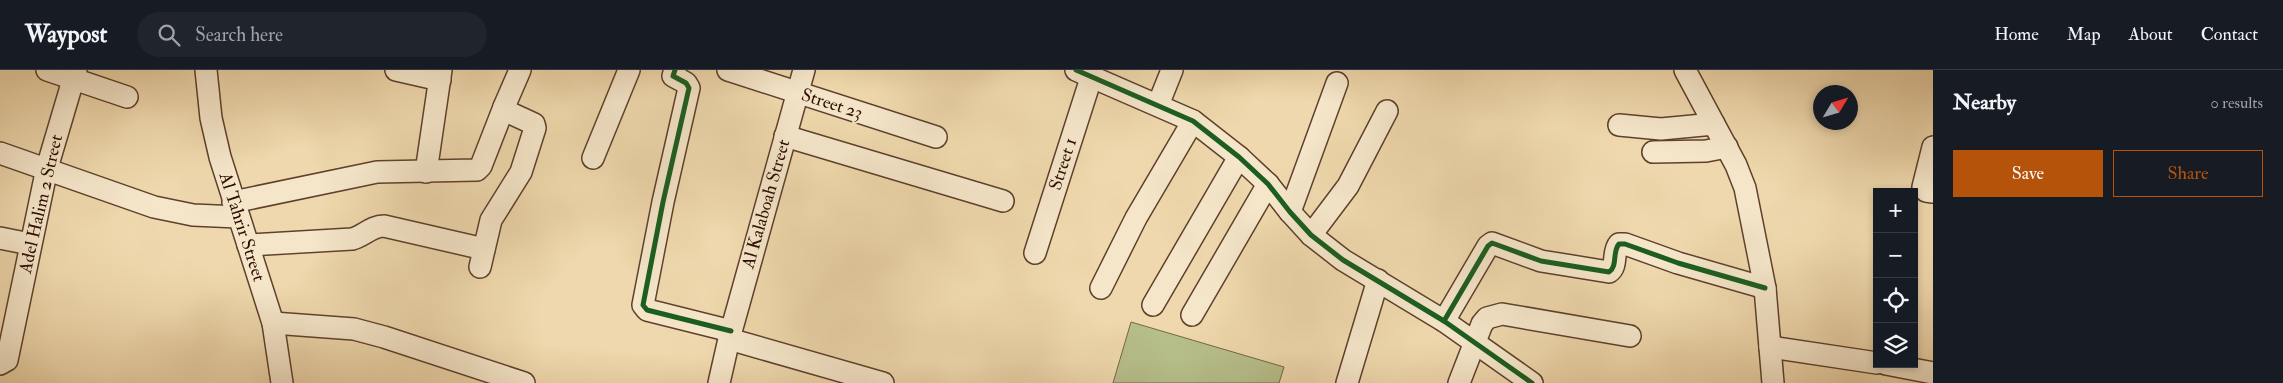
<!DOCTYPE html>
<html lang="en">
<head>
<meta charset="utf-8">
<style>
  :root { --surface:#171b24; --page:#20242c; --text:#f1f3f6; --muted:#9ea1a6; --line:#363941; --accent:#b45309 }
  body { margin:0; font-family:"IM FELL Double Pica",serif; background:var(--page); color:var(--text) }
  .controls { position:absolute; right:15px; bottom:15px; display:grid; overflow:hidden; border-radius:0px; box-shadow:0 2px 8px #0003 }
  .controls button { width:45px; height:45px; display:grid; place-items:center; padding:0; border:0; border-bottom:1px solid var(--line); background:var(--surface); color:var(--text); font:25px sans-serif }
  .compass { position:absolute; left:1813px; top:15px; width:45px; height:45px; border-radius:50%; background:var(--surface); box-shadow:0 2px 8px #0003; rotate:52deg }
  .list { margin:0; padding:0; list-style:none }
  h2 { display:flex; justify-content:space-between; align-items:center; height:65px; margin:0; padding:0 20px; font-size:21px }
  h2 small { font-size:16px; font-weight:400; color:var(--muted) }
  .actions { display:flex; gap:10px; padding:15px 20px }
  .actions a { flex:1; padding:11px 0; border:1px solid var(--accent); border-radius:0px; text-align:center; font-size:18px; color:var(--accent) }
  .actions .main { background:var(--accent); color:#fff }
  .icon { flex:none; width:28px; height:28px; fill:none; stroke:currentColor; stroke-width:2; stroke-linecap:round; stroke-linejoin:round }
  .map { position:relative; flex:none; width:1933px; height:313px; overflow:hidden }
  header { display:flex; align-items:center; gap:30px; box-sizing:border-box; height:70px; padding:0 25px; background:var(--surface); border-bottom:1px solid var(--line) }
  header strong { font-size:24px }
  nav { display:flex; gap:28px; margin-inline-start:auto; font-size:18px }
  .search { width:350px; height:45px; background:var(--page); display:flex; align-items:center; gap:12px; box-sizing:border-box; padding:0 18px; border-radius:28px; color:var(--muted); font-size:19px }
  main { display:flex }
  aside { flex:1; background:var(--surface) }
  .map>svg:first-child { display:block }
  .green { fill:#b6bf8b; stroke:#726646 }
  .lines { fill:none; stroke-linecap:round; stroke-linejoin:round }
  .minor-casing { stroke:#5e402c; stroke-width:24 }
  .minor { stroke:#f5e6ca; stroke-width:21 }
  .cycleway-casing { stroke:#f5e6ca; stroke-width:8 }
  .cycleway { stroke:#1b5e20; stroke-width:5 }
  .labels { text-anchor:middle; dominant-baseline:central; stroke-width:4; stroke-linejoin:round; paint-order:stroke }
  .street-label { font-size:18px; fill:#2e0e01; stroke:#f5e6ca }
</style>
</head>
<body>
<header>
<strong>Waypost</strong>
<div class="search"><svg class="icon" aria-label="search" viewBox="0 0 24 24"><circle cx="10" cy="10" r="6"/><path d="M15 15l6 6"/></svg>Search here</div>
<nav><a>Home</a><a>Map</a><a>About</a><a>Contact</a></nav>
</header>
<main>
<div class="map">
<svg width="1933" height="313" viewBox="0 0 1933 313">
  <rect width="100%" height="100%" fill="#efd8ad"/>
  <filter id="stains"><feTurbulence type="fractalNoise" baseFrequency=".004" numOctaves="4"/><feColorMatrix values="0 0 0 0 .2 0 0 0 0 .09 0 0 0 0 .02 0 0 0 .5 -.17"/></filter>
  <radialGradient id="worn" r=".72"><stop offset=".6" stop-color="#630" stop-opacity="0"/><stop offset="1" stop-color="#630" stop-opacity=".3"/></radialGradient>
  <polygon class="green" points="1131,252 1284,297 1279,313 1113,313"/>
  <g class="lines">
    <defs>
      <g id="minor">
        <polyline points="47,0 127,27"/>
        <polyline points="206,0 211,48 220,87 273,253 282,313"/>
        <polyline points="396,0 440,10"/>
        <polyline points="675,0 673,6 686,13 689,18 663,132 643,235 647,240 731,261"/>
        <polyline points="728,0 936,67"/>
        <polyline points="1076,0 1193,51 1239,87 1268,114 1290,142 1311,165 1343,190 1444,251 1532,313"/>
        <polyline points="1685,0 1736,95 1745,118 1765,218 1773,313"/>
        <polyline points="1158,35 1172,0"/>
        <polyline points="1619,55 1661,59 1714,54"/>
        <polyline points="785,66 1003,131"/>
        <polyline points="1933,77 1923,117 1926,121 1933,122"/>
        <polyline points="1653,82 1706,81 1727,77"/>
        <polyline points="0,83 154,137 193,145 238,147"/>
        <polyline points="593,88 629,0"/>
        <polyline points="426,102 441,0"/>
        <polyline points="233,132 377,102 477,100 481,96 504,37"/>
        <polyline points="1290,142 1337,13"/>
        <polyline points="1311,165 1348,116 1387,41"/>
        <polyline points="0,168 30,174"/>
        <path d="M248,175l104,-6c12,-3 19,-13 32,-13l100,23"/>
        <polyline points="1035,183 1092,5"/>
        <polyline points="480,197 491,150 521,102 535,58 534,54 508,42 504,37 520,0"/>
        <polyline points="1101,218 1136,148 1193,51"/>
        <polyline points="1153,235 1239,87"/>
        <polyline points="1192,245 1268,114"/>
        <path d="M1444,251l44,-75 4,-3 49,18 68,11c9,-6 3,-20 10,-28h6l53,19 87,25"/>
        <polyline points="273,253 354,259 384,267 524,313"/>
        <polyline points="729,269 883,313"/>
        <polyline points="1770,277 1877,293"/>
        <polyline points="0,294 7,290 47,98 76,0"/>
        <polyline points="1886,294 1933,303"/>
        <polyline points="719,313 729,269 804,0"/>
        <polyline points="1347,313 1378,210"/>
        <polyline points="1459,313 1482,254 1487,248 1502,244 1630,266"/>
      </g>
    </defs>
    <use href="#minor" class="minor-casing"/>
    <use href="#minor" class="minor"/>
    <defs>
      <g id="cycleway">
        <polyline points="675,0 673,6 686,13 689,18 663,132 643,235 647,240 731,261"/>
        <polyline points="1076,0 1193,51 1239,87 1268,114 1290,142 1311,165 1343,190 1444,251 1532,313"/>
        <path d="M1444,251l44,-75 4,-3 49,18 68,11c9,-6 3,-20 10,-28h6l53,19 87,25"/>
      </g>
    </defs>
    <use href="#cycleway" class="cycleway-casing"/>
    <use href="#cycleway" class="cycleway"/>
  </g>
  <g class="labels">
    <g class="street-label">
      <text transform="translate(832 34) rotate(18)">Street 23</text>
      <text transform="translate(1063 94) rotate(-72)">Street 1</text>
      <text transform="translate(41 134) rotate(-77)">Adel Halim 2 Street</text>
      <text transform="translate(766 134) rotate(-74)">Al Kalaboah Street</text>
      <text transform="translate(242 157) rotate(72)">Al Tahrir Street</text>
    </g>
  </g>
  <rect width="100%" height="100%" filter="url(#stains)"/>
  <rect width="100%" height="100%" fill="url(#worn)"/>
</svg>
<div class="controls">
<button>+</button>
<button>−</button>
<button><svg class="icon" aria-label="locate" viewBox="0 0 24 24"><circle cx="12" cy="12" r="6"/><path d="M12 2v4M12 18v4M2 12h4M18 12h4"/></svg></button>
<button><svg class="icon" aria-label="layers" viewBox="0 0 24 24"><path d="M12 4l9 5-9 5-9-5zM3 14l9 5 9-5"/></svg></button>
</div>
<svg class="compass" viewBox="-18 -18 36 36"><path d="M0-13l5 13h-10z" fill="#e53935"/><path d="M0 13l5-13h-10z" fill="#9ea1a6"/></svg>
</div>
<aside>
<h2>Nearby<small>0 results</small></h2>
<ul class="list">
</ul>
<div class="actions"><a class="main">Save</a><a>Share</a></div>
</aside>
</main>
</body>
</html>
